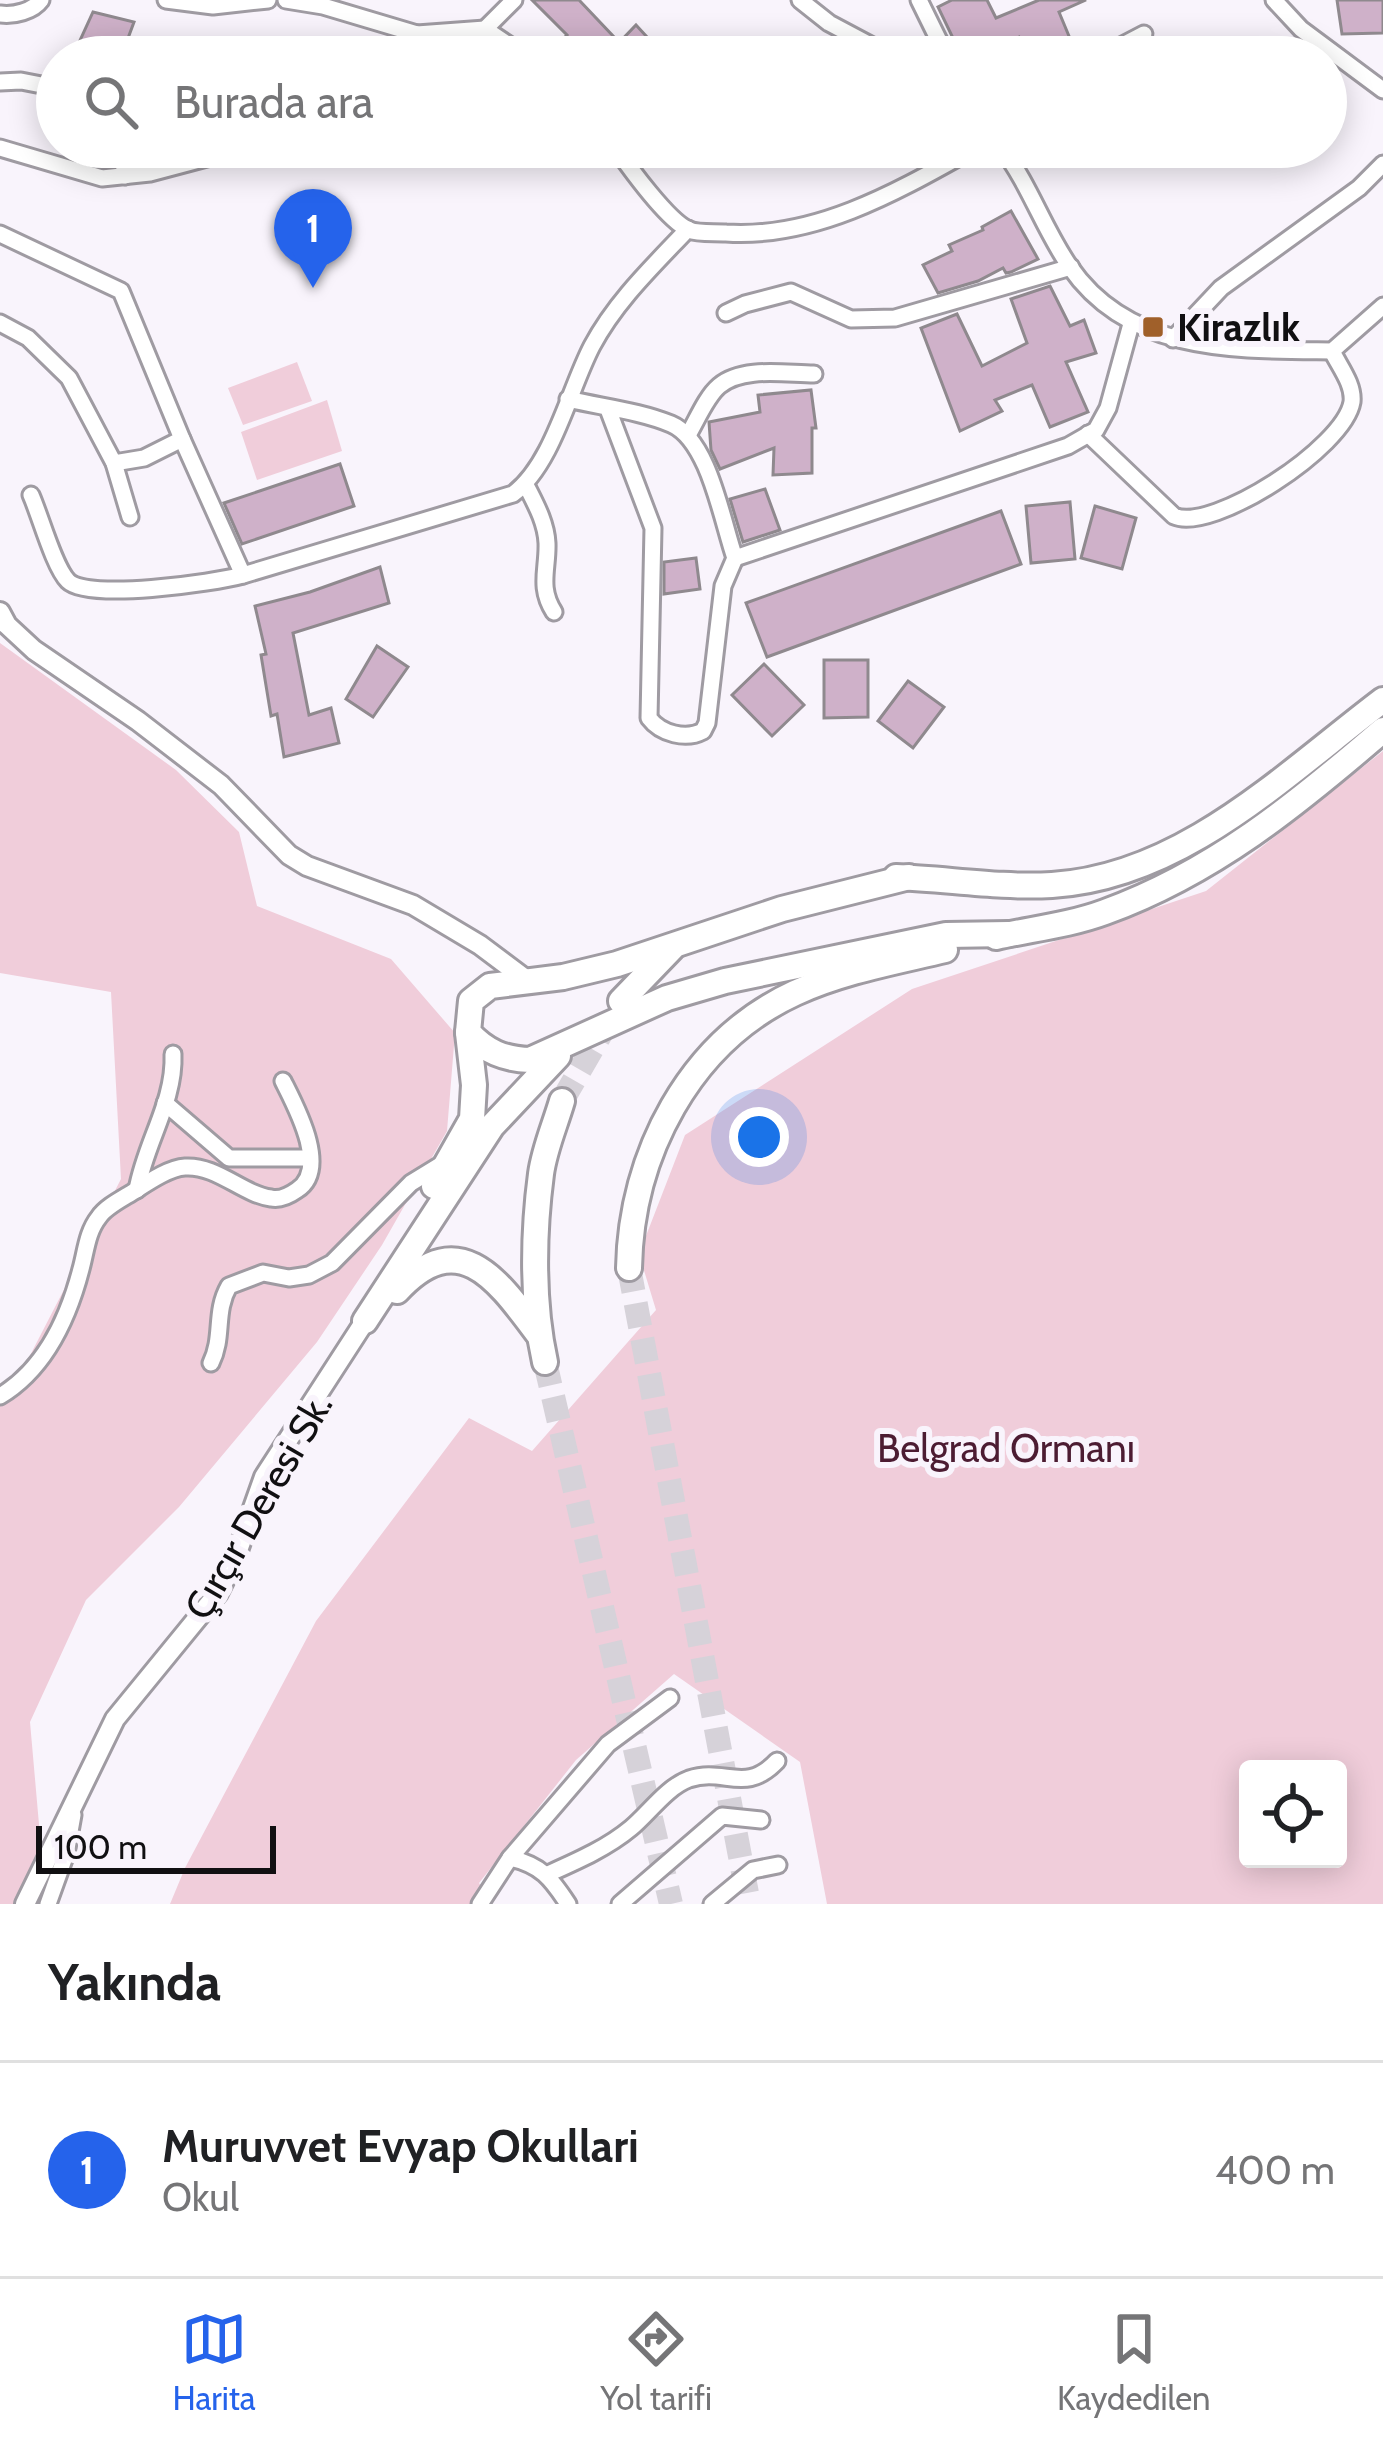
<!DOCTYPE html>
<html lang="tr">
<head>
<meta charset="utf-8">
<style>
  :root { --surface:#fff; --page:#f2f2f2; --text:#202124; --muted:#757577; --line:#e0e0e0; --accent:#2563eb }
  body { margin:0; font-family:Cabin,sans-serif; background:var(--page); color:var(--text) }
  .controls { position:absolute; right:36px; bottom:36px; display:grid; overflow:hidden; border-radius:12px; box-shadow:0 6px 30px #0003 }
  .controls button { width:108px; height:108px; display:grid; place-items:center; padding:0; border:0; border-bottom:3px solid var(--line); background:var(--surface); color:var(--text); font:60px sans-serif }
  .scale { position:absolute; left:36px; bottom:30px; width:240px; box-sizing:border-box; padding-left:12px; border:6px solid #111012; border-top:0; font-size:33px; line-height:42px; white-space:nowrap; color:#111012; -webkit-text-stroke:9px #f9f4fc; paint-order:stroke }
  .you { position:absolute; left:759px; top:1137px; width:42px; height:42px; margin:-30px; border:9px solid #fff; border-radius:50%; background:#1a73e8; box-shadow:0 0 0 18px #1a73e833 }
  .badge { display:grid; place-items:center; width:78px; height:78px; border-radius:50%; background:var(--accent); color:#fff; font-size:39px; font-weight:700 }
  .pin { position:absolute; translate:-50% -99px; filter:drop-shadow(0 3px 6px #0008) }
  .pin::after { content:''; position:absolute; top:63px; width:42px; height:36px; background:inherit; clip-path:polygon(0 0,100% 0,50% 100%) }
  .list { margin:0; padding:0; list-style:none }
  h2 { display:flex; justify-content:space-between; align-items:center; height:156px; margin:0; padding:0 48px; font-size:51px }
  h2 small { font-size:39px; font-weight:400; color:var(--muted) }
  .list li { display:grid; grid-template-columns:78px 1fr auto; gap:36px; align-items:center; box-sizing:border-box; height:216px; padding:0 48px; border-top:3px solid var(--line) }
  .list b { display:block; font-size:45px; white-space:nowrap }
  .list p { margin:0; font-size:39px; white-space:nowrap; color:var(--muted) }
  .list em { font-size:39px; font-style:normal; color:var(--muted) }
  .icon { flex:none; width:66px; height:66px; fill:none; stroke:currentColor; stroke-width:2; stroke-linecap:round; stroke-linejoin:round }
  .map { position:relative; flex:none; width:1383px; height:1904px; overflow:hidden }
  .search { position:absolute; background:var(--surface); box-shadow:0 6px 30px #0003; left:36px; right:36px; top:36px; height:132px; display:flex; align-items:center; gap:30px; box-sizing:border-box; padding:0 42px; border-radius:66px; color:var(--muted); font-size:45px }
  .sheet { height:372px; background:var(--surface) }
  nav { display:flex; justify-content:space-around; align-items:center; box-sizing:border-box; height:168px; border-top:3px solid var(--line); background:var(--surface); font-size:33px; color:var(--muted) }
  nav a { display:grid; justify-items:center; gap:6px }
  nav .on { color:var(--accent) }
  .map>svg:first-child { display:block }
  .green { fill:#f0cdda; fill-rule:evenodd }
  .building { fill:#cfb1c9; stroke:#8f898e; stroke-width:3 }
  .lines { fill:none; stroke-linecap:round; stroke-linejoin:round }
  .primary-tunnel { stroke:#d6d2d9; stroke-width:24; stroke-dasharray:24 12; stroke-linecap:butt }
  .minor-casing { stroke:#9f9ba2; stroke-width:21 }
  .tertiary-casing { stroke:#9f9ba2; stroke-width:24 }
  .primary-casing { stroke:#9f9ba2; stroke-width:30 }
  .minor { stroke:#fff; stroke-width:15 }
  .tertiary { stroke:#fff; stroke-width:18 }
  .primary { stroke:#fff; stroke-width:24 }
  .poi-dot { fill:#a0602a; stroke:#f9f4fc; stroke-width:4.5 }
  .labels { text-anchor:middle; dominant-baseline:central; stroke-width:12; stroke-linejoin:round; paint-order:stroke }
  .poi-label { font-size:39px; font-weight:bold; fill:#111012; stroke:#f9f4fc; text-anchor:start }
  .park-label { font-size:39px; fill:#4c1c32; stroke:#f9f4fc }
  .street-label { font-size:39px; fill:#111012; stroke:#f9f4fc }
</style>
</head>
<body>
<div class="map">
<svg width="1383" height="1904" viewBox="0 0 1383 1904">
  <rect width="100%" height="100%" fill="#f9f4fc"/>
  <g class="green">
    <polygon points="297,362 312,401 243,425 228,388"/>
    <polygon points="327,400 342,451 257,480 241,432"/>
    <polygon points="0,643 176,770 239,832 257,906 391,959 455,1033 447,1131 382,1245 317,1342 179,1507 86,1600 30,1722 43,1870 35,1904 0,1904 0,1384 22,1371 121,1179 111,992 0,973"/>
    <path d="M1383,751v1153h-556l-27,-142 -126,-88 -98,86 -97,123 13,21h-322l15,-36 131,-247 153,-203 63,33 124,-141 -17,-56 46,-119 227,-146 294,-98zM1248,1769h90v90h-90z"/>
  </g>
  <g class="building">
    <polygon points="532,0 579,0 614,37 593,57 544,57 567,35"/>
    <polygon points="952,0 987,0 996,18 1039,0 1086,0 1059,12 1076,53 1068,57 1028,57 1019,37 981,57 962,57 938,7"/>
    <polygon points="1337,0 1383,0 1383,33 1342,34"/>
    <polygon points="93,12 134,22 121,57 98,57 77,47"/>
    <polygon points="636,25 658,49 650,57 622,57 613,49"/>
    <polygon points="1011,211 1038,259 1011,272 1006,273 1003,268 978,281 938,293 923,265 952,251 949,245 983,230 982,227"/>
    <polygon points="1050,286 1070,326 1084,320 1096,353 1066,362 1088,412 1050,427 1032,385 995,400 1002,411 960,431 921,328 957,314 982,366 1027,343 1011,299"/>
    <polygon points="811,390 816,428 812,428 812,473 773,475 774,448 720,469 711,450 709,422 760,412 758,395"/>
    <polygon points="340,464 354,506 242,544 224,503"/>
    <polygon points="765,489 780,530 743,542 730,499"/>
    <polygon points="1070,502 1075,559 1031,563 1026,506"/>
    <polygon points="1095,506 1136,518 1122,569 1081,558"/>
    <polygon points="1001,511 1021,564 767,657 746,603"/>
    <polygon points="696,558 700,589 664,594 664,562"/>
    <polygon points="380,567 389,603 293,633 309,715 331,708 339,743 284,757 277,714 271,716 261,655 266,654 255,606 310,592"/>
    <polygon points="377,646 408,667 373,717 346,699"/>
    <polygon points="824,660 868,660 868,717 824,718"/>
    <polygon points="764,664 804,705 772,736 732,695"/>
    <polygon points="908,681 944,707 913,748 878,721"/>
  </g>
  <g class="lines">
    <g class="primary-tunnel">
      <polyline points="562,1101 610,1018"/>
      <polyline points="629,1268 749,1904"/>
      <polyline points="545,1362 671,1904"/>
    </g>
    <defs>
      <g id="minor">
        <polyline points="166,0 213,6 268,0"/>
        <polyline points="286,0 323,6 417,34 485,29 527,57"/>
        <polyline points="800,0 829,23 893,57"/>
        <polyline points="919,0 947,57"/>
        <polyline points="1274,0 1301,29 1383,90"/>
        <path d="M0,14c14,2 33,-3 41,-14"/>
        <polyline points="485,29 514,0"/>
        <polyline points="386,57 417,34"/>
        <polyline points="1100,57 1144,34"/>
        <polyline points="0,82 21,81 57,88"/>
        <polyline points="121,147 125,176"/>
        <path d="M615,147c14,20 53,74 74,83 10,4 26,2 37,3 91,6 174,-43 251,-86"/>
        <path d="M1001,147c30,40 42,81 69,120 60,87 167,83 262,84l51,-45"/>
        <polyline points="0,148 102,178 150,173 248,147"/>
        <polyline points="0,234 121,291 182,439 144,458 114,463"/>
        <polyline points="726,313 745,304 791,292 851,319 895,318 1071,267"/>
        <polyline points="0,323 28,338 69,378 114,463 130,517"/>
        <polyline points="1173,339 1221,288 1359,188 1383,164"/>
        <path d="M568,399c33,8 72,12 103,25 38,16 51,97 64,134l-12,28 -16,137 -4,8c-17,9 -42,3 -54,-13l4,-190 -45,-119"/>
        <path d="M1088,434l86,82c38,17 170,-68 178,-114 2,-18 -13,-36 -20,-51"/>
        <path d="M688,435c9,-15 18,-38 31,-49 23,-20 67,-12 95,-12"/>
        <path d="M182,439l61,136 270,-81c40,-30 56,-104 79,-148 24,-45 61,-80 96,-117"/>
        <path d="M526,485c9,18 20,37 21,58 1,26 -9,44 7,69"/>
        <path d="M31,495c9,20 23,72 37,86 20,20 145,2 175,-6"/>
        <polyline points="735,558 1068,446 1096,430 1108,408 1131,324"/>
        <polyline points="165,1103 229,1158 309,1158"/>
        <path d="M137,1190c8,-47 38,-88 36,-136"/>
        <path d="M211,1363c13,-26 3,-51 18,-77l34,-13 26,5 20,-3 23,-12 79,-80 31,-19"/>
        <path d="M0,1396c45,-27 68,-77 81,-127 5,-18 6,-37 18,-52 6,-9 19,-16 29,-22 15,-9 39,-27 57,-28 32,-2 57,27 86,31 9,2 19,-3 26,-8 33,-21 -1,-83 -14,-109"/>
        <polyline points="510,1858 608,1744 670,1698"/>
        <path d="M548,1874c29,-13 59,-26 83,-46 18,-15 36,-41 58,-49 36,-12 56,16 88,-18"/>
        <polyline points="48,1904 66,1854 73,1815"/>
        <path d="M480,1904l30,-46c31,7 41,20 58,46"/>
        <polyline points="620,1904 722,1816 761,1820"/>
        <polyline points="712,1904 753,1870 778,1865"/>
      </g>
      <g id="tertiary">
        <polyline points="0,612 7,625 34,650 138,721 221,785 289,855 307,866 413,905 480,945 528,981"/>
        <polyline points="25,1904 115,1719 218,1593 235,1559 264,1477 365,1321"/>
      </g>
      <g id="primary">
        <path d="M896,877c52,2 104,11 156,8 131,-8 233,-111 331,-185"/>
        <path d="M909,877l-127,32 -165,55 -54,13 -73,9 -19,15 -3,31c18,20 36,27 62,28l137,-62 58,-17 221,-46 63,-1"/>
        <path d="M996,937c36,-8 74,-12 109,-25 108,-39 192,-108 278,-182"/>
        <polyline points="621,1001 672,948"/>
        <polyline points="434,1186 472,1119 474,1085 468,1033"/>
        <path d="M629,1268c2,-113 60,-226 166,-275 48,-22 100,-31 150,-43"/>
        <path d="M397,1291c63,-68 102,-9 142,44"/>
        <polyline points="365,1321 492,1126 558,1056"/>
        <path d="M545,1362c-13,-58 -12,-128 -4,-188 3,-24 14,-49 21,-73"/>
      </g>
    </defs>
    <use href="#minor" class="minor-casing"/>
    <use href="#tertiary" class="tertiary-casing"/>
    <use href="#primary" class="primary-casing"/>
    <use href="#minor" class="minor"/>
    <use href="#tertiary" class="tertiary"/>
    <use href="#primary" class="primary"/>
  </g>
  <rect class="poi-dot" x="1141" y="315" width="24" height="24" rx="6"/>
  <g class="labels">
    <g class="poi-label">
      <text x="1177" y="327">Kirazlık</text>
    </g>
    <g class="park-label">
      <text x="1006" y="1448">Belgrad Ormanı</text>
    </g>
    <g class="street-label">
      <text transform="translate(258 1506) rotate(-60)">Çırçır Deresi Sk.</text>
    </g>
  </g>
</svg>
<div class="controls">
<button><svg class="icon" aria-label="locate" viewBox="0 0 24 24"><circle cx="12" cy="12" r="6"/><path d="M12 2v4M12 18v4M2 12h4M18 12h4"/></svg></button>
</div>
<div class="scale">100 m</div>
<div class="you"></div>
<div class="pin badge" style="left:313px;top:288px">1</div>
<div class="search"><svg class="icon" aria-label="search" viewBox="0 0 24 24"><circle cx="10" cy="10" r="6"/><path d="M15 15l6 6"/></svg>Burada ara</div>
</div>
<section class="sheet">
<h2>Yakında<small></small></h2>
<ul class="list">
<li><span class="badge">1</span><div><b>Muruvvet Evyap Okullari</b><p>Okul</p></div><em>400 m</em></li>
</ul>
</section>
<nav>
<a class="on"><svg class="icon" aria-label="map" viewBox="0 0 24 24"><path d="M3 6l6-2 6 2 6-2v14l-6 2-6-2-6 2zM9 4v14M15 6v14"/></svg>Harita</a>
<a><svg class="icon" aria-label="directions" viewBox="0 0 24 24"><path d="M12 3l9 9-9 9-9-9zM9 14v-3h6M13 9l2 2-2 2"/></svg>Yol tarifi</a>
<a><svg class="icon" aria-label="saved" viewBox="0 0 24 24"><path d="M7 4h10v16l-5-4-5 4z"/></svg>Kaydedilen</a>
</nav>
</body>
</html>
